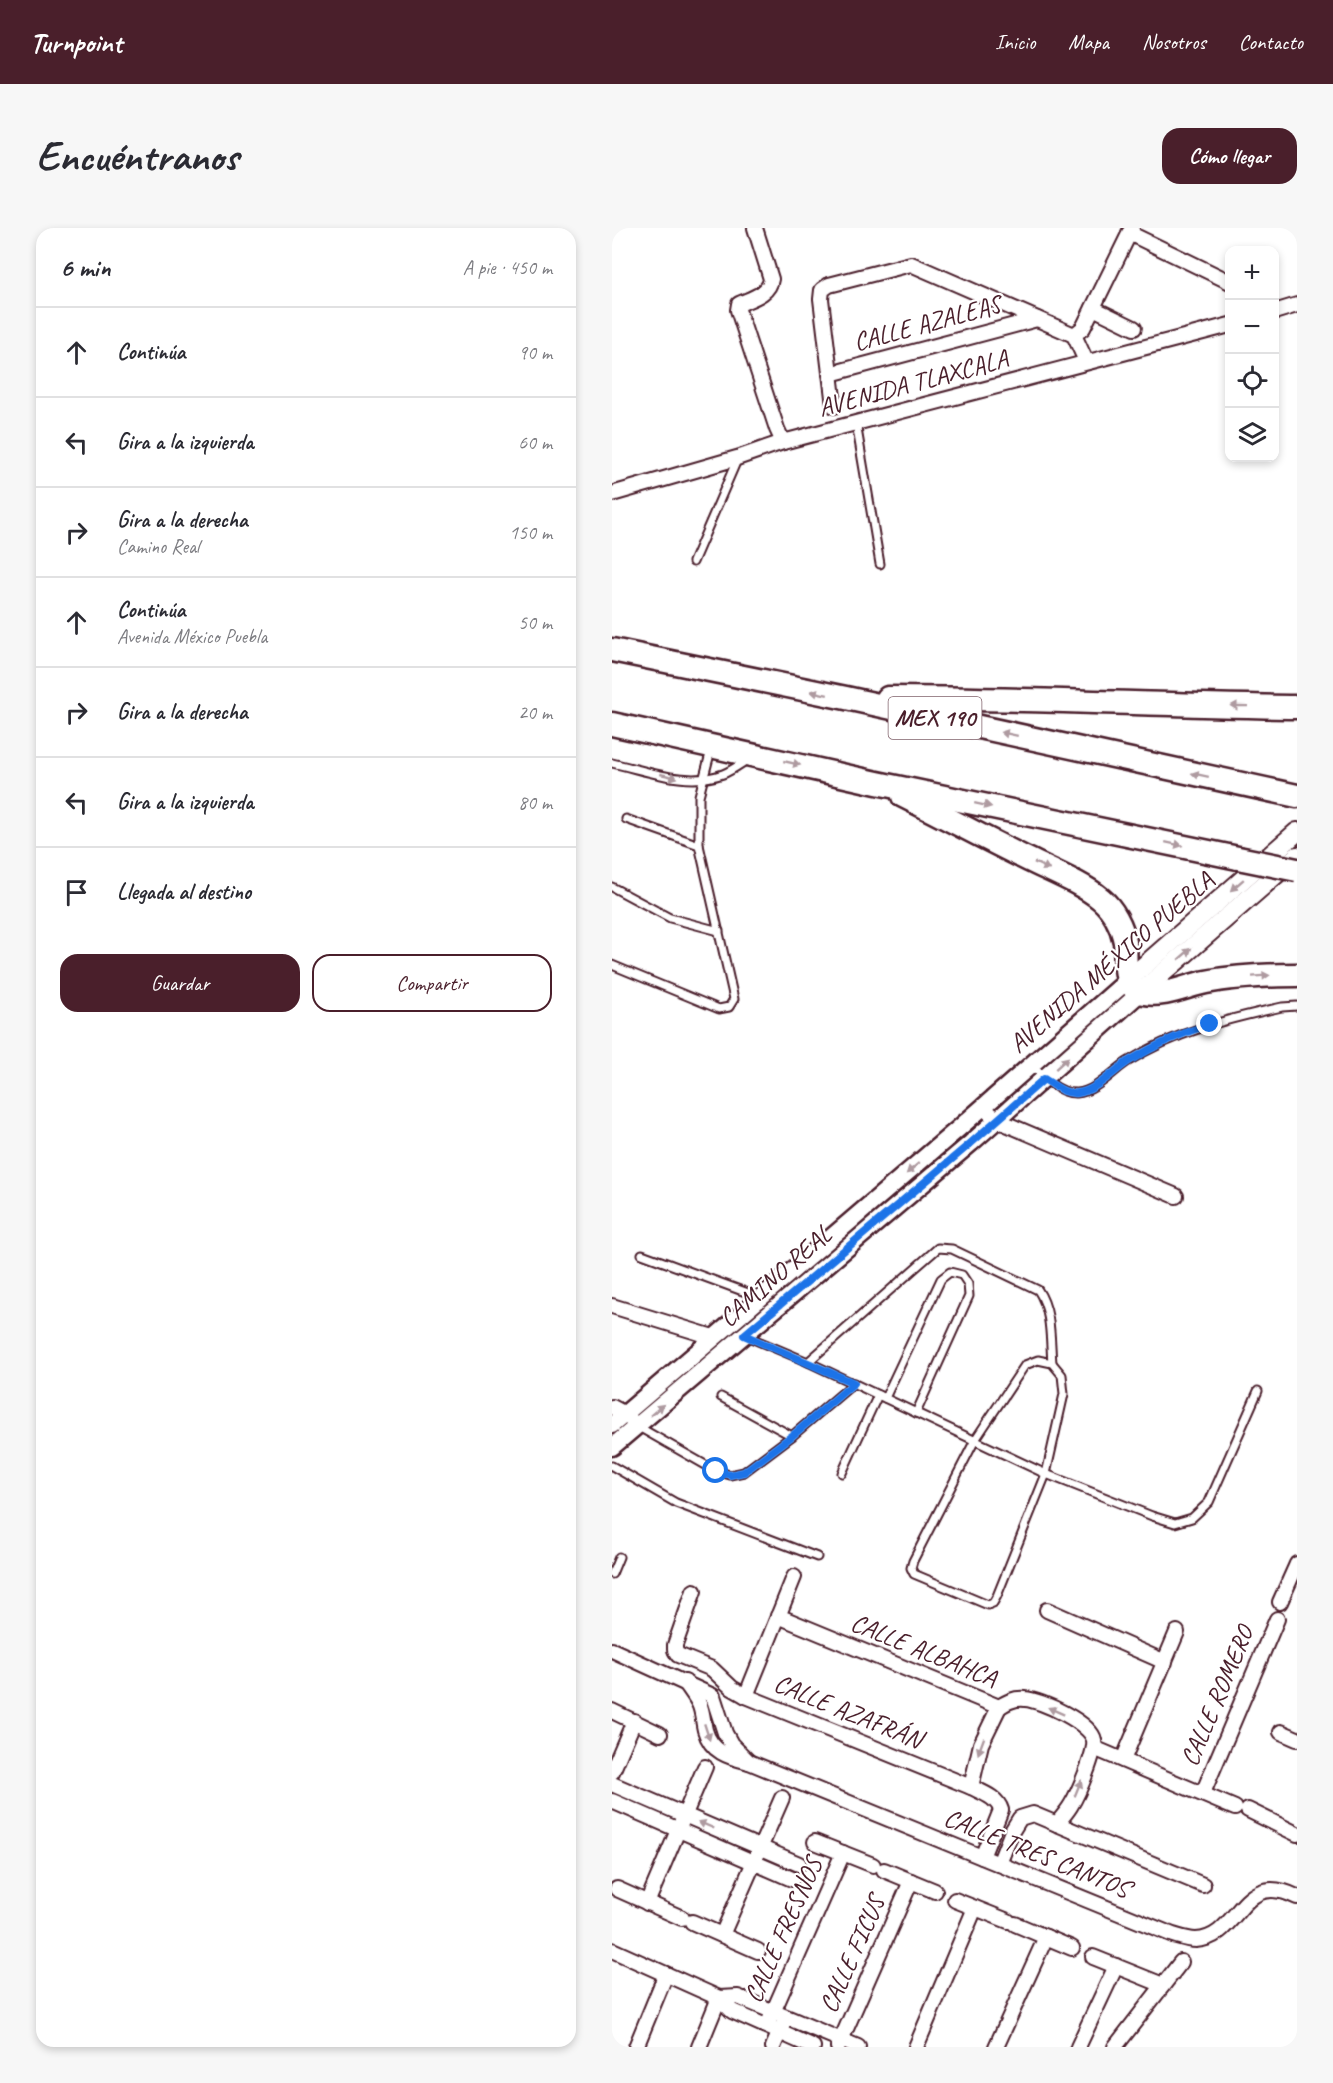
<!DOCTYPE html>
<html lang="es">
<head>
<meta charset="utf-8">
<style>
  :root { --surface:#fff; --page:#f7f7f7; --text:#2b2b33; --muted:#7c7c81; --line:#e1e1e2; --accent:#4a1f2b }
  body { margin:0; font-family:Caveat,sans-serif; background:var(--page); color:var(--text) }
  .controls { position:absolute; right:18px; top:18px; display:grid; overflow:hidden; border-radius:12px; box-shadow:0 3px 9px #0003 }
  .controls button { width:54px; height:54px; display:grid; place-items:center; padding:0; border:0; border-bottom:2px solid var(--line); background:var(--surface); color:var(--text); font:30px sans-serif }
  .stop { position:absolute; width:18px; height:18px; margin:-14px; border:4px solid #1a73e8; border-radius:50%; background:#fff }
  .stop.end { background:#1a73e8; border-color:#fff; box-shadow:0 2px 6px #0008 }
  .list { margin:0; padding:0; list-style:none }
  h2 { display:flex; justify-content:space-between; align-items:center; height:78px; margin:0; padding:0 24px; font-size:26px }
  h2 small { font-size:20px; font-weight:400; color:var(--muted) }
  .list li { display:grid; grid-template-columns:39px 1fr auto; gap:18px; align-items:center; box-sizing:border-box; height:90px; padding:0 24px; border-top:2px solid var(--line) }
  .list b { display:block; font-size:22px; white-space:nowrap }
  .list p { margin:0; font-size:20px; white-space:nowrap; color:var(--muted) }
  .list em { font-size:20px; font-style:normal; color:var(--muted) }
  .actions { display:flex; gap:12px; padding:18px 24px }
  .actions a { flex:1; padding:14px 0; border:2px solid var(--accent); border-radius:18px; text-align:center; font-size:21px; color:var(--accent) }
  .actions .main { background:var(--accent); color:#fff }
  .icon { flex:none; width:33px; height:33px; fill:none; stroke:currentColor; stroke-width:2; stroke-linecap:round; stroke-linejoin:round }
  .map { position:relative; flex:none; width:685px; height:1819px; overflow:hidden; border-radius:18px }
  header { display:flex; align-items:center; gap:36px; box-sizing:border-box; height:84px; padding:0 30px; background:var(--accent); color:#fff }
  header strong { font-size:28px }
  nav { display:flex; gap:33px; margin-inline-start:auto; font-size:21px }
  .intro { display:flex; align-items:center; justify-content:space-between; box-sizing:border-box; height:144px; padding:0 36px }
  h1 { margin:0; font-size:42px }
  .button { padding:15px 27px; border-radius:18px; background:var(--accent); color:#fff; font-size:21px; font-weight:700 }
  main { display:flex; gap:36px; padding:0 36px }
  aside { flex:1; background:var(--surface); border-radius:18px; box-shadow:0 3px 9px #0003 }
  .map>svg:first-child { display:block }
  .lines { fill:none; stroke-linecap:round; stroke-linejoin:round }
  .service-casing { stroke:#4a1f2b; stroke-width:11 }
  .minor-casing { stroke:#4a1f2b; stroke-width:18 }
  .tertiary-casing { stroke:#4a1f2b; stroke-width:21 }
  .secondary-casing { stroke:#4a1f2b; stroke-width:22 }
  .trunk-casing { stroke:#4a1f2b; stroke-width:27 }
  .service { stroke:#fff; stroke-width:7 }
  .minor { stroke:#fff; stroke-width:14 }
  .tertiary { stroke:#fff; stroke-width:16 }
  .secondary { stroke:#fff; stroke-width:18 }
  .trunk { stroke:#fff; stroke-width:22 }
  .trunk-bridge-casing { stroke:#4a1f2b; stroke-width:27; stroke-linecap:butt }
  .trunk-bridge { stroke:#fff; stroke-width:22 }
  .oneway { fill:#ae9aa0 }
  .route { stroke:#1a73e8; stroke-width:8 }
  .labels { text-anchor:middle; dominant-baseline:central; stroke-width:4.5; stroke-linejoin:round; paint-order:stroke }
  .shield { fill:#fff; stroke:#80626b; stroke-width:1.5 }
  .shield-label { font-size:24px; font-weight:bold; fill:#4a1f2b }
  .street-label { font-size:26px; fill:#4a1f2b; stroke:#fff }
</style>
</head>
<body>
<header>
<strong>Turnpoint</strong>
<nav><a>Inicio</a><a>Mapa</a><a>Nosotros</a><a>Contacto</a></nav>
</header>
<div class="intro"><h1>Encuéntranos</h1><a class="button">Cómo llegar</a></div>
<main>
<aside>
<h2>6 min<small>A pie · 450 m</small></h2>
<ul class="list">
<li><svg class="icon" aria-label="ahead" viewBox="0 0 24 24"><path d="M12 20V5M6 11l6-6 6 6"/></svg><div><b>Continúa</b></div><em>90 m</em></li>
<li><svg class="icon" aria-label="left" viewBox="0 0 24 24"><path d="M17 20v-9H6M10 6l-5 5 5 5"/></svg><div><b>Gira a la izquierda</b></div><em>60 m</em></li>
<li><svg class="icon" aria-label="right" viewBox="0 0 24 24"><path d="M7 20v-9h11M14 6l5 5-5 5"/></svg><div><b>Gira a la derecha</b><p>Camino Real</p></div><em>150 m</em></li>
<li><svg class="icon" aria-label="ahead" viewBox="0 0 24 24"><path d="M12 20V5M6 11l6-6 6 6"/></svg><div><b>Continúa</b><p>Avenida México Puebla</p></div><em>50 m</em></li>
<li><svg class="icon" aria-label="right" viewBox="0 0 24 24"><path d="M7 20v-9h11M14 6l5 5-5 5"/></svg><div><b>Gira a la derecha</b></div><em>20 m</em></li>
<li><svg class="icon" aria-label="left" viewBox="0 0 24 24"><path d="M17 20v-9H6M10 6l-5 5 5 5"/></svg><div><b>Gira a la izquierda</b></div><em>80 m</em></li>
<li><svg class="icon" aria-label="arrive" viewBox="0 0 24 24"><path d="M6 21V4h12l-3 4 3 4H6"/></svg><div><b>Llegada al destino</b></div></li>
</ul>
<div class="actions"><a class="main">Guardar</a><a>Compartir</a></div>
</aside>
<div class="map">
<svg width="685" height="1819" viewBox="0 0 685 1819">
  <rect width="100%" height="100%" fill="#fff"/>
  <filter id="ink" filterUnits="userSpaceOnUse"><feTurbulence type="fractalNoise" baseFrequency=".0167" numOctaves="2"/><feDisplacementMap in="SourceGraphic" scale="12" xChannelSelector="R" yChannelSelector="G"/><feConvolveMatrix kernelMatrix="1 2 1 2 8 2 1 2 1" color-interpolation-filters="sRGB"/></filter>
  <g filter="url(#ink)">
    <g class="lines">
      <defs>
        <g id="service">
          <polyline points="244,195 268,336"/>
          <polyline points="81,334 125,232"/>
          <path d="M0,535c36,8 75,24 111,11 8,-3 16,-9 24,-14"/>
          <polyline points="87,617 87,568 99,522"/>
          <polyline points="0,659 58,690 107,703"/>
          <polyline points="0,737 107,781 117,779 122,771 87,617 14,591"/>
          <path d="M420,837c11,12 26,29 45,28 18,-1 35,-21 50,-31 47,-30 101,-43 155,-55l15,-1"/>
          <polyline points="30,1026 147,1069"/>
          <polyline points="134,1108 196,1134 434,1246 540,1288 563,1295 580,1290 597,1274 646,1163"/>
          <polygon points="426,1132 440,1135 450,1147 452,1166 434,1246 385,1368 381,1375 376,1377 302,1346 299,1340 301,1333 363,1212 413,1137"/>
          <path d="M196,1134l130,-114 14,1 86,41c14,21 12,49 14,73"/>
          <polyline points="109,1169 180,1208 242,1155"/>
          <polyline points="273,1170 329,1051 338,1044 350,1047 356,1056 357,1068 304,1185"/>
          <polyline points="25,1198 104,1243 118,1247 132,1244 180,1208"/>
          <polyline points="0,1238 64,1275 205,1329"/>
          <polyline points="230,1245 266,1167"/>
          <polyline points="0,1346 7,1329"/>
        </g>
        <g id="minor">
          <path d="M143,0l16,51c-2,15 -19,19 -32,25l-1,6 39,119 6,13"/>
          <polyline points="517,5 618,54"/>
          <polyline points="481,80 522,100"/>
          <polyline points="662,84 685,77"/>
          <polyline points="462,107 471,100 520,0"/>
          <polyline points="462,107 474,133"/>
          <polyline points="218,146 425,91"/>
          <polyline points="222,178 209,71 210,62 217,57 299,36 462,107"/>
          <polyline points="0,266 125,230 171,214 618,97"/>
          <polyline points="371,879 385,892 564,968"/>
          <polyline points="0,1078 101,1109"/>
          <polyline points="0,1179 13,1186 25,1198"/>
          <path d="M82,1363l-19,54v5l3,5 34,14 20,19 14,8 225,91c12,6 26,10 30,23l-19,47"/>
          <polyline points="668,1374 685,1336"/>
          <polyline points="435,1382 553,1434"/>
          <polyline points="166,1388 387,1479"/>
          <polyline points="0,1422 101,1468 113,1505 119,1516 137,1534"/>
          <path d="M73,1454c5,8 12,16 15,24 3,8 3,16 5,24 6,22 23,27 44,32l424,173c7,2 15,5 23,5 45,-2 43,-72 101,-43"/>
          <polyline points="134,1468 182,1349"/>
          <path d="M387,1479c8,-5 15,-9 26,-8 16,1 66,24 69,41 2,12 -16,54 -23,65 -4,7 -10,13 -14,19"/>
          <polyline points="0,1483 48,1506"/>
          <polyline points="669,1504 685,1511"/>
          <polyline points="482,1520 623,1580"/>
          <polyline points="511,1532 565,1404"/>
          <polyline points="0,1544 22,1493"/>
          <polyline points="0,1556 187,1636"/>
          <polyline points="359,1559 369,1516 387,1479"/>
          <polyline points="591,1565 665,1391"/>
          <polyline points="0,1573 180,1651"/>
          <polyline points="636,1582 685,1606"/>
          <polyline points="203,1614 261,1637"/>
          <polyline points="387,1636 400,1603 408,1590 421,1586 591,1657"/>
          <polyline points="272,1642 323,1663"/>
          <polyline points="5,1661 70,1690"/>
          <polyline points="343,1672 396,1693"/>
          <polyline points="35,1675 93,1539"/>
          <polyline points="80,1694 146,1723"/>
          <polyline points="403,1696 460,1720"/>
          <polyline points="110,1707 170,1570"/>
          <polyline points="0,1722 107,1770 120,1783 201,1819"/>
          <polyline points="481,1729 551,1757"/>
          <polyline points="107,1770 126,1769 246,1819"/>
          <polyline points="155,1798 231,1625"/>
          <polyline points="24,1819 54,1746"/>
          <polyline points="87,1819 107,1770"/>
          <polyline points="161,1819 171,1796"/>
          <polyline points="226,1819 299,1653"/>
          <polyline points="304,1819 363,1680"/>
          <polyline points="384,1819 434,1709"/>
          <polyline points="466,1819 504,1738"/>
          <polyline points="503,1819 569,1734"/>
        </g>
        <g id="tertiary">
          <polyline points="0,1197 346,901 516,752"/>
          <polyline points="0,1219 359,915 529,764"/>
        </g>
        <g id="secondary">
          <polyline points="516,752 685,604"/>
          <polyline points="529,764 685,628"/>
        </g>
        <g id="trunk">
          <polyline points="0,422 234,470 685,568"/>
          <path d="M276,470c136,0 272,7 409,9"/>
          <polyline points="0,496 265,555 626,630"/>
          <path d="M291,568c42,21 83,43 126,64 22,11 53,23 72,39 12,10 21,27 24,43 2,17 -5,45 19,51 21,4 42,-7 62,-11 30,-6 61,-7 91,-7"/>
        </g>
      </defs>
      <use href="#service" class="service-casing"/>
      <use href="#minor" class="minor-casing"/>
      <use href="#tertiary" class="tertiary-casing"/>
      <use href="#secondary" class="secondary-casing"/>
      <use href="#trunk" class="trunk-casing"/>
      <use href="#service" class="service"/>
      <use href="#minor" class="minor"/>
      <use href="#tertiary" class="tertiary"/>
      <use href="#secondary" class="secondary"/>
      <use href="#trunk" class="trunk"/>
      <defs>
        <polyline id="trunk-bridge" points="626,630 685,642"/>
      </defs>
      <use href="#trunk-bridge" class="trunk-bridge-casing"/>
      <use href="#trunk-bridge" class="trunk-bridge"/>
    </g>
    <defs><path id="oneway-solid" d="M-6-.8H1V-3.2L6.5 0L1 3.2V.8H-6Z" transform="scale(1.5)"/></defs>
    <g class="oneway">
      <use href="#oneway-solid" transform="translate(207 465) rotate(-168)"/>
      <use href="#oneway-solid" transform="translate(627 478) rotate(-179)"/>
      <use href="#oneway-solid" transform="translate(397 506) rotate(-168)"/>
      <use href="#oneway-solid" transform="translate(180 535) rotate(13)"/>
      <use href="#oneway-solid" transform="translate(588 547) rotate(-168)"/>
      <use href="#oneway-solid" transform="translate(57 548) rotate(13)"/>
      <use href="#oneway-solid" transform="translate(371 577) rotate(12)"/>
      <use href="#oneway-solid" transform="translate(562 616) rotate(12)"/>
      <use href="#oneway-solid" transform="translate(430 638) rotate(26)"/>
      <use href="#oneway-solid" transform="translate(625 657) rotate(139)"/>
      <use href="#oneway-solid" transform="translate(573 726) rotate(-41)"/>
      <use href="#oneway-solid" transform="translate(649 748) rotate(-4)"/>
      <use href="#oneway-solid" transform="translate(450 835) rotate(-42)"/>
      <use href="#oneway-solid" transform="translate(301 940) rotate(139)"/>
      <use href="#oneway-solid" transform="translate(45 1182) rotate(-40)"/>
      <use href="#oneway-solid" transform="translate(444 1483) rotate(-156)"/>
      <use href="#oneway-solid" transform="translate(95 1504) rotate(72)"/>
      <use href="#oneway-solid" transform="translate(369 1518) rotate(110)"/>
      <use href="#oneway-solid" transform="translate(466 1560) rotate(-68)"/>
      <use href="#oneway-solid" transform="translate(94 1597) rotate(-157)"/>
    </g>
  </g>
  <g class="lines" filter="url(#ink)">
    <path class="route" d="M104,1243l14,4 14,-3 48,-36 62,-53 -110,-48 227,-192 73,-64c10,6 21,16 34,14 18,-2 35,-22 51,-32 25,-15 53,-28 81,-37"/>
  </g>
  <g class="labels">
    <rect class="shield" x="276.5" y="469" width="93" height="42" rx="4.5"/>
    <g class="shield-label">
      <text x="323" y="490">MEX 190</text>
    </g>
    <g class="street-label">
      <text transform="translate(315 95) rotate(-15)">CALLE AZALEAS</text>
      <text transform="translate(301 155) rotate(-15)">AVENIDA TLAXCALA</text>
      <text transform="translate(499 734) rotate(-41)">AVENIDA MÉXICO PUEBLA</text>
      <text transform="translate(163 1048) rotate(-41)">CAMINO REAL</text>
      <text transform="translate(312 1422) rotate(22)">CALLE ALBAHCA</text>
      <text transform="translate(605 1468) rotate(-67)">CALLE ROMERO</text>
      <text transform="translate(236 1483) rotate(22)">CALLE AZAFRÁN</text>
      <text transform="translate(425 1625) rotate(22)">CALLE TRES CANTOS</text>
      <text transform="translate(171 1702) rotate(-66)">CALLE FRESNOS</text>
      <text transform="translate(240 1726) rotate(-66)">CALLE FICUS</text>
    </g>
  </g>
</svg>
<div class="controls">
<button>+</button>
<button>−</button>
<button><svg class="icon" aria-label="locate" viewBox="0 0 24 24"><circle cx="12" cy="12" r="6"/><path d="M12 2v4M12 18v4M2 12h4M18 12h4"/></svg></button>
<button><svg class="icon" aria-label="layers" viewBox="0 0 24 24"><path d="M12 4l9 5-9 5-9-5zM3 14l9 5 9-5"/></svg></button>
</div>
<div class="stop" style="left:104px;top:1243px"></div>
<div class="stop end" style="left:598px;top:796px"></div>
</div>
</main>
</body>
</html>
